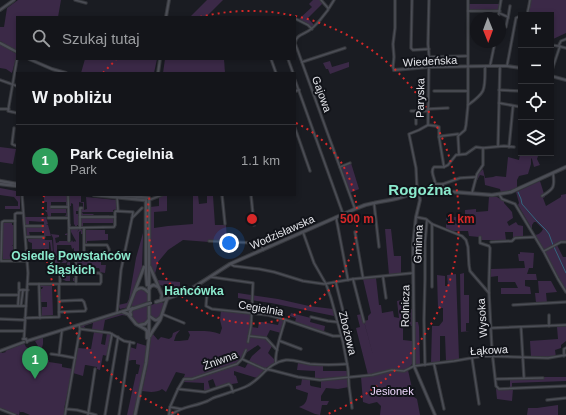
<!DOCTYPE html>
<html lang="pl">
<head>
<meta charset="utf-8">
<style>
  :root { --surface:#14151a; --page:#212227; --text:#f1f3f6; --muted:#9d9fa2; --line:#333439; --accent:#b45309 }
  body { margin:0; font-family:Helvetica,sans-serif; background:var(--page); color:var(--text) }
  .controls { position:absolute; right:12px; top:12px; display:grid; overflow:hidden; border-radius:0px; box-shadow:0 2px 6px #0003 }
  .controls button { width:36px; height:36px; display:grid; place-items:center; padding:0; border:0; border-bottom:1px solid var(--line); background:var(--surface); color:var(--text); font:20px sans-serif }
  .compass { position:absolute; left:470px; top:12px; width:36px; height:36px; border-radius:50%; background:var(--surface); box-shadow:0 2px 6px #0003; rotate:179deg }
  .you { position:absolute; left:229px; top:243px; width:14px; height:14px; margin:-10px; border:3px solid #fff; border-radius:50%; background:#1a73e8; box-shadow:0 0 0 6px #1a73e833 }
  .badge { display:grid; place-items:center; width:26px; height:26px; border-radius:50%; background:var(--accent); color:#fff; font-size:13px; font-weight:700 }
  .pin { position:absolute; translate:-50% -33px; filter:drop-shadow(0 1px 2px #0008) }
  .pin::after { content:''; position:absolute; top:21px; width:14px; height:12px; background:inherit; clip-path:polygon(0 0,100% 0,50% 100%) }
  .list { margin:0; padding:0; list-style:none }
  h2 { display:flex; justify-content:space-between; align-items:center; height:52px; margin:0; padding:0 16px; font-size:17px }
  h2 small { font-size:13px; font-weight:400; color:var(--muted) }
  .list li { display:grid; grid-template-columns:26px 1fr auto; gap:12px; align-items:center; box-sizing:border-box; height:72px; padding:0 16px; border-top:1px solid var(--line) }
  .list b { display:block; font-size:15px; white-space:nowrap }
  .list p { margin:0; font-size:13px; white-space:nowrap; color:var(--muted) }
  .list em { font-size:13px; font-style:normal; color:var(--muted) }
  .icon { flex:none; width:22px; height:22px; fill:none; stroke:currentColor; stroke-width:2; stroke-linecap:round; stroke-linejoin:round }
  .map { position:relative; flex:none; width:566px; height:415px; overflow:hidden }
  .search { position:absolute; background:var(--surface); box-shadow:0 2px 6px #0003; left:16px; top:16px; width:280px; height:44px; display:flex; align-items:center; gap:10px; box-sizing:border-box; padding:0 14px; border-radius:0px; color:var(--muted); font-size:15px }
  .panel { position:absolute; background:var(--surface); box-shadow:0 2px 6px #0003; left:16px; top:72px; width:280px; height:124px; border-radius:0px }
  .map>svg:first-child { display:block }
  .green { fill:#3b2947 }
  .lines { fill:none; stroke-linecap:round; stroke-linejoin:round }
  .stream { stroke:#34657e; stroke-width:1 }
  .minor-casing { stroke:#36383d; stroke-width:3.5 }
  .tertiary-casing { stroke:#36383d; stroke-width:4 }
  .secondary-casing { stroke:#36383d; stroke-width:4.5 }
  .minor { stroke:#4c4e56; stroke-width:1.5 }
  .tertiary { stroke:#4c4e56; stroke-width:2 }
  .secondary { stroke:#4c4e56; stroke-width:2.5 }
  .secondary-bridge-casing { stroke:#36383d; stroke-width:4.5; stroke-linecap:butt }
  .secondary-bridge { stroke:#4c4e56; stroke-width:2.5 }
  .ring { fill:none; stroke:#d62828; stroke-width:2; stroke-dasharray:2 4 }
  .labels { text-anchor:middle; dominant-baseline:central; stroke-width:4; stroke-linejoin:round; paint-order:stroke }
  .street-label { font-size:11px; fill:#e4e5ea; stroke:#111319 }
  .park-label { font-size:11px; fill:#efd8fe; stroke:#111319 }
  .neighbourhood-label { font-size:12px; font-weight:bold; fill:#8beacd; stroke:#111319 }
  .district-label { font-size:15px; font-weight:bold; fill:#8beacd; stroke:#111319 }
  .centre { fill:#d62828; stroke:#111319; stroke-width:2 }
  .ring-label { font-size:12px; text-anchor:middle; font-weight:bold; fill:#d62828; stroke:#111319; stroke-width:4; stroke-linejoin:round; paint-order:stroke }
</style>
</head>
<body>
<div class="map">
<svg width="566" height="415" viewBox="0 0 566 415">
  <rect width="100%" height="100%" fill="#1a1c22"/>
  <g class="green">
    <polygon points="18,0 61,0 58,17 17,17 17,52 1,44 2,42 0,41 0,27 4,27 7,8"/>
    <polygon points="207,0 223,0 206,17 190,17"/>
    <polygon points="313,0 320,0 323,3 308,18 314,25 316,23 312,28 308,24 299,19 312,7 309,4"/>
    <polygon points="530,0 566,0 566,33 551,40 551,15 527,15 530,6"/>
    <polygon points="469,4 500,4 499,11 469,11"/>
    <polygon points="0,44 17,54 12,73 6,69 0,68"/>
    <polygon points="85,59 157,59 154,73 81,73"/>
    <polygon points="165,59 224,59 225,73 163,73"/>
    <polygon points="330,61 332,67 349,62 349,67 330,74 328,69 326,69 323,63"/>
    <polygon points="0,147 16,149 13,164 0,162"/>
    <polygon points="521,149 521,153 539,153 537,159 540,165 534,167 532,159 531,158 531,164 528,174 519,176 517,180 517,188 501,193 500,189 485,185 484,176 480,175 475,184 478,174 483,169 485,178 493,177 496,176 506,177 508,157 519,160"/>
    <polygon points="351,163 359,189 350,193 341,167 350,164"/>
    <path d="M540,181l5,16 -2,1 3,8 15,-9v-2l5,-1v47l-5,1 -17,8 -9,-15c3,0 7,-3 8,-6l-7,-7h-2l-2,3v4l-14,-24 1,-2 -3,-11z"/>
    <polygon points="0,188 16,191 17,195 20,195 20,209 5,209 5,206 18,206 18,202 14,197 0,195"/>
    <polygon points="44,195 67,195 67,206 66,206 66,202 51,202 51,209 66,209 67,216 65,216 66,215 66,213 51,213 51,217 48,217 47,212 46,212 45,210 47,210 47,202 44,202"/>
    <polygon points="69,195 81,196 81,202 84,202 84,210 87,209 86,197 117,200 118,209 113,210 113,215 113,212 82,212 83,214 93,214 94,215 109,215 109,216 83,215 83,216 81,216 80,214 81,214 81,209 83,209 83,203 79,202 79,211 76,211 76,214 79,214 78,216 79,216 79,227 78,227 78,225 77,225 77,227 75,227 75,224 73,227 70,227 70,224 71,224 71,227 74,226 73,204 71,203 71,206 69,206"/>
    <polygon points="165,195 167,195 167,211 154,212 154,228 168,226 193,224 193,195 198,195 199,204 207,203 207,195 213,196 215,225 226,225 227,241 209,240 209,242 183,240 168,250 158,262 155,274 157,280 180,282 180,288 159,285 152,269 150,261 150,207 159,206 159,197"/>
    <polygon points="489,196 497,197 504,201 504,203 512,212 513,218 507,222 509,226 516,222 518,225 523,226 523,237 513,238 513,232 505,232 506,240 479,240 479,237 469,236 468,231 453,231 446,228 446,217 456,217 457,216 465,215 465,210 476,209 476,212 488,211"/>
    <polygon points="24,217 25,221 25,217 46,217 48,224 46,225 48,225 51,236 44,236 44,232 29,232 30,236 27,236 26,226 27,227 43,227 44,225 43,224 44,224 44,222 29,221 29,225 25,225"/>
    <polygon points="81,218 113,218 114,226 112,227 113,225 113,223 83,223 83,227 81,227"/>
    <polygon points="3,223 12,223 12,225 14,225 13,245 12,245 13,246 13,259 3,259"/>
    <polygon points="71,229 79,229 77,232 80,229 83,231 83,234 81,234 81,231 79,232 79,255 81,255 81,252 83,252 83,255 77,258 74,255 74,248 72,249 71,245 57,245 57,256 54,256 53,238 51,234 59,235 59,237 55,238 56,243 59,242 59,241 67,241 67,235 65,235 65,234 68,233 68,242 71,242 72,240 73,242 75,241 76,242 76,241 71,232"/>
    <polygon points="385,229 391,229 394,256 401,256 401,274 389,275"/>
    <polygon points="86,230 105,230 105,234 108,234 108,240 87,241 87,243 86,243"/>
    <polygon points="143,233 143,239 142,267 128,307 125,308 120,309 118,305 127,303 129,299 136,258"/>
    <polygon points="44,238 45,240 52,240 54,264 53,263 50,242 49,242 49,249 32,249 32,243 29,242 28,241 28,239"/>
    <polygon points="557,245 563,257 566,257 566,290 559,279 545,252"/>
    <polygon points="520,252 534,253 533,268 529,268 527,274 536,274 537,280 525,280 525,286 530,287 531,294 501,294 501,288 518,288 515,282 498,282 498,276 490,277 490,269 525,268 524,261 519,261 518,254 520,254"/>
    <polygon points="102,256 102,257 101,258 101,265 106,265 105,273 99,272 100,271 99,268 80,268 80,272 78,272 78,264 77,264 77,261 86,257"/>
    <polygon points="54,257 72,257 75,259 75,260 73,260 73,257 70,258 70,281 73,281 73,278 75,278 75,281 66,281 62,279 63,276 61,276 62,275 65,275 67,276 67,264 69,257 66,259 66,260 69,258 66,263 61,263 65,260 61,261 60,263 55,263"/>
    <polygon points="464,273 464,295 469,295 469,323 466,323 466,331 470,331 461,332 460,274"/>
    <polygon points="456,274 459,359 446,361 445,336 440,336 440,362 431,363 432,326 439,326 443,321 443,308 438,308 437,275 445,276 445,286 448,286 447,275"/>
    <polygon points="376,278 379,305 381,305 382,313 393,311 394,317 399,318 397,301 402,300 402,309 412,309 412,326 403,326 403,340 412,341 412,364 407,370 408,370 414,397 417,399 420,415 380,415 381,406 377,402 369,404 363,402 361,377 371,376 385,372 385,371 368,375 356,328 360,327 357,315 362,314 374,359 364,321 368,320 368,316 371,313 363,279"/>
    <polygon points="538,281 551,281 557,292 546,293 547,303 536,303 535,293 539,293"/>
    <polygon points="41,285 55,286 56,286 52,286 53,315 40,316 42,315 42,307 47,307 47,302 41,302 41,289 42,289 43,287 40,287"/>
    <path d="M139,289c9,-1 9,7 9,13l-5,1v1l-9,3 -3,-2c2,-6 3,-13 8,-16z"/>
    <polygon points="238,293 278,299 309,306 333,309 334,316 271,303 238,298"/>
    <polygon points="159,302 162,302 164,304 160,317 156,319 152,318 150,314 149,306"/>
    <path d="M148,305v15c-9,10 -20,-2 -15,-10z"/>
    <path d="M221,310l31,4v13l6,1 1,-6h3l16,3 2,-7 5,2 -4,13 -11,-3 -4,8 6,8 -4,7 6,6v4l-8,5h-2l-15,-7 3,-5 9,-8 -3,-3 -12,8 -3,6 -6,6 8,3 3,-5 16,6v1l-7,8 -23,-7v4l2,1 2,7 -6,1h-3l-13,3 -3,-8 -5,2 2,8 -6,2v-8l-21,-1 -3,6 5,-14 -9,-2 -10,20 -4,-3c-5,4 -14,3 -20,2l5,-23 4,-31 1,-4 6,7 3,-3 8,2 3,-2 1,-4 7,-3 -4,5 -2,6h5l9,-1 2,-5 -2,-4c11,0 23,-1 32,3l2,-6 -2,-8z"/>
    <polygon points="125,313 128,315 128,316 122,315 105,320 103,331 92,329 93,323 84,326 85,328 80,327 80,325 111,316"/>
    <polygon points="291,313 311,318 310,322 325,326 324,332 309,328 295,322 296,318 290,316"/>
    <polygon points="414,322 418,322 419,327 420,365 414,365"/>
    <polygon points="566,326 566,341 561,345 561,348 555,350 556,357 531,357 530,341 558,339 557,327"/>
    <polygon points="94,332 103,333 101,344 105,345 107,333 111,334 107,356 103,355 100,370 97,369 97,367 86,365 85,365 83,376 73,373 78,348 91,349"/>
    <path d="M43,337v7l-4,14 10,2v2l13,2v3l11,2 -9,40v6h-34l-7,-3h-3v-2l-1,5c-6,-1 -13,-6 -19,-7v-56h1l1,1 4,-1 -1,-1 19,-8 2,4 8,4 2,-1 2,-4 -3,-5z"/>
    <polygon points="137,343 147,346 144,370 133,415 127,415 136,374 138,374 140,365 136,364 136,360 132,360 128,361 130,347 136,349"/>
    <polygon points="298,363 311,365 323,365 323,371 348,371 348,375 345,377 315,379 315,371 297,370"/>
    <polygon points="544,377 566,377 566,381 512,383 512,387 510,387 510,380 544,378"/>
    <path d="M302,379l8,1v5l1,1 10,2v-8l26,-1 1,1 1,7 -11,2 -12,-1 -5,8v5h8l-2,4h-5l-2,10 -5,-1 -16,-7c7,-2 8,-7 9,-14l-12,-4v-3l5,-1z"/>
    <polygon points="496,389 513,389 512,401 497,399"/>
    <polygon points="558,405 558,415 527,415 528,408 537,408"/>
  </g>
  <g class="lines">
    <g class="stream">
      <polyline points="518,192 521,199 522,204 536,220 546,230 549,234 553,245"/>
      <polyline points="554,247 566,273"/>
    </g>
    <defs>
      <g id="minor">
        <polyline points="75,0 86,3"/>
        <path d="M321,0l7,8v2c-5,6 -10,14 -17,19 -5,5 -15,5 -16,14l60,166"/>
        <polyline points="412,0 411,48 413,50 429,49"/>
        <polyline points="329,8 334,0"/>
        <polyline points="468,11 500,11"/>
        <polyline points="499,13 508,17 506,27"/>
        <polyline points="527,15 529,6 530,0"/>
        <polyline points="498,18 501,0"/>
        <polyline points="508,18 510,6"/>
        <polyline points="296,19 308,25 312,29"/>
        <polyline points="551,45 558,46 566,48"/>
        <polyline points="559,45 561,41 566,39"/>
        <polyline points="429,57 467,56"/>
        <polyline points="271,59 276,73"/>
        <polyline points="288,59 293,73"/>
        <polyline points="302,62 345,48"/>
        <polyline points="490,66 495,42"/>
        <polyline points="507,66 516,18 518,17 521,17"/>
        <polyline points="394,70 393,67 394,57 393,44 395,28 395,0"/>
        <polyline points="551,73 560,46"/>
        <polyline points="0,80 17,86"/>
        <polyline points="295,80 343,214"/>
        <polyline points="499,90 521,91"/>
        <polyline points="434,91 467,91"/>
        <polyline points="499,103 521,107"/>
        <polyline points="468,105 468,0"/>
        <polyline points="0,109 9,109"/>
        <polyline points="428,109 448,108"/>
        <polyline points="411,111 428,111"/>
        <polyline points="17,113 8,111 17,59"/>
        <polyline points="416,124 416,111"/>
        <polyline points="428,125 429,55 428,44 429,0"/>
        <polyline points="428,125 436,126 439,127 439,137"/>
        <polyline points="14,128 12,144 14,145 17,146"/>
        <polyline points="295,128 310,171"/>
        <polyline points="498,146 500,66"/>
        <polyline points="509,147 513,106"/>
        <path d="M459,154l-1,-18 7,-6 1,-5 2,-20c18,-13 17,-15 17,-37l1,-2"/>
        <polyline points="340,167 350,163"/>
        <polyline points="444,167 439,137 442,136 458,134"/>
        <polyline points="434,184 443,184"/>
        <polyline points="417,188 416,168 409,134 419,130 428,125"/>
        <path d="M430,190l5,-8c-1,-5 -5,-11 -1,-15h10l4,-2 8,-10 10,-1 10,-7 7,1 21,-2 10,1"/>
        <polyline points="443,192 443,184 460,178 476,177"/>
        <polyline points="472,193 477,174 483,165 483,148"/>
        <polyline points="499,194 502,199 515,204 544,252 558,279 566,292"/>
        <polyline points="22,195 28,273 24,339"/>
        <polyline points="68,195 69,228 114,227 115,225 115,212 116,211 133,212 132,218"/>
        <polyline points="222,195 225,224"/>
        <polyline points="251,195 254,225"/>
        <path d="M542,196c12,-7 13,-9 11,-23"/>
        <polyline points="117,197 118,211"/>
        <polyline points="149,200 162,195"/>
        <polyline points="374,203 379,247"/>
        <polyline points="51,207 68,207"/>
        <polyline points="80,217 115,217"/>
        <polyline points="336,217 348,280"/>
        <polyline points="416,217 426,219 432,224 462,236 466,240 468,247 469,265 470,271 476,278 489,293 492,351 496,386 499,389 566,386"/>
        <polyline points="48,218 68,218"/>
        <polyline points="15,221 4,221 2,222 1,261 28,261"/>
        <polyline points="25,226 43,226"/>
        <polyline points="80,228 80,208 82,208"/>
        <polyline points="69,229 69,241"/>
        <polyline points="303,232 314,263 326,284 331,298 343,342 348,369 349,386 352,408"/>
        <polyline points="355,232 363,278"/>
        <polyline points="26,237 44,237"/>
        <polyline points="480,237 480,243 489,246 490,248 489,281 489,293"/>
        <polyline points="209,241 257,243 261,244 263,250"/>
        <polyline points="491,242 512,241 515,238 535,237"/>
        <polyline points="544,251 561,242 566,242"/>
        <polyline points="72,256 77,260"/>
        <polyline points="84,257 107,256 109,254 109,249 107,245 85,245"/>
        <polyline points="15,261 15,214 17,213 23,213"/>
        <polyline points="230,264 234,266 259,269 274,272 303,281 324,284 353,279 413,273"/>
        <polyline points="60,267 60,284"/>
        <polyline points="211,277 253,283 251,326 248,342"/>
        <polyline points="383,277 386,298"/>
        <polyline points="353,279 364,322"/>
        <polyline points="19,283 19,289 20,290"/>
        <polyline points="336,283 349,335"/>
        <polyline points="28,284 76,284 76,261 84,256 84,228"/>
        <polyline points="39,284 40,318"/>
        <polyline points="76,284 100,284 101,282 101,275 99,273 77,273"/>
        <path d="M195,287c4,4 9,1 12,6l-1,13 6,3 56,6 18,5 47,16h8"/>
        <polyline points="432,287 432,224"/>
        <polyline points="0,295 18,295"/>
        <polyline points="18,305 19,291 20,290 28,290"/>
        <polyline points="21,305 23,290"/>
        <polyline points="513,305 566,302"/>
        <polyline points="0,306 26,306"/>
        <polyline points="59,312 85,311 86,309 84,302 82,300 59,301"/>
        <polyline points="117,313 121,270 132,218 142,208"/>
        <polyline points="162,314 184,323"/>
        <polyline points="549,315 549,326"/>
        <polyline points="311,317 328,321 337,322"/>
        <polyline points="25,318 59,317 59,284"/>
        <polyline points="0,319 25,320"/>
        <polyline points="521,327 524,378"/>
        <polyline points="492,328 566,325"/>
        <polyline points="81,329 110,333 124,341 134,343"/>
        <polyline points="62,330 59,355 75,358"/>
        <polyline points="0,331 24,331"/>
        <polyline points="249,336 266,338 277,350"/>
        <polyline points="280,341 301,349"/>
        <polyline points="51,354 59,355"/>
        <polyline points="564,356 564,349 566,348"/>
        <polyline points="472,358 479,404"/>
        <polyline points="242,359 264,369 271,370 298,377 320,380 372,375 392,370 404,371 414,366 454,361 483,356 548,358 566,355"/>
        <polyline points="107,360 112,334"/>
        <path d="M276,363c-2,-10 6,-32 9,-43"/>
        <polyline points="434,364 444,409"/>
        <polyline points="425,365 424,320 425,279 425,242 427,220"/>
        <polyline points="496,379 543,378"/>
        <polyline points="178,389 205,392 229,384 231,386 233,392"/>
        <polyline points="547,400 566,398"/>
        <polyline points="0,409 15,415"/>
        <polyline points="66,409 77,410 96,415"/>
        <polyline points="181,409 170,407 178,389 184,379 192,379 237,364 242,359 246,350"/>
        <polyline points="65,415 80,329 79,325"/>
        <polyline points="88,415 95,369"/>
        <polyline points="105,415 118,337"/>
        <polyline points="119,415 130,342"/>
        <polyline points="169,415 170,407"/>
        <path d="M171,415c9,-8 20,-8 31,-12 4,-1 8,-3 11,-5 11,-4 22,-7 32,-11 17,-7 21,-24 41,-27 8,-1 16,3 24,4 12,1 25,1 37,0"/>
      </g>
      <g id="tertiary">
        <polyline points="0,10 14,0"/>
        <polyline points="166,17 169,0"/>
        <polyline points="0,43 17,52"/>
        <polyline points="29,59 52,69 66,73"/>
        <polyline points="394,70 429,67 490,66 507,66 521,68"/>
        <polyline points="158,73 160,59"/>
        <polyline points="551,76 566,80"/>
        <polyline points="295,91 299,90"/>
        <polyline points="419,193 420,200 416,217 413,245 414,366 435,415"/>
        <polyline points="23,339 26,339 27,342"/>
        <polyline points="27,341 133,308"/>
        <polyline points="0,351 24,342"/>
      </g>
      <g id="secondary">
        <polyline points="0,181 17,184"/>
        <polyline points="0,184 17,186"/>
        <polyline points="420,190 428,190 492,195 511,192 566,167"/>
        <polyline points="94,195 144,200"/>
        <polyline points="118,195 149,198 149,338 146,363 135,415"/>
        <polyline points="146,200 146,272 147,285"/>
        <polyline points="150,267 162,295 161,300"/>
        <polyline points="149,289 151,286 154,285 158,287"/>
        <path d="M135,291c5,-5 9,-3 13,1"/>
        <path d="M156,302l13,-4 19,-7 42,-27 125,-55c6,-3 12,-5 19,-6 14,-3 32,-4 43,-14l2,1 1,2 -2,2 -2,-1v-2"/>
        <polyline points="128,309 144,267"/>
        <polyline points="123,312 128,314 136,324 145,329 147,331 147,338"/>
        <polyline points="131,315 130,312 132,309 147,304"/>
        <polyline points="149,316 155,320 157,320 161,317"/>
        <polyline points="140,325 145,324 149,320"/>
        <polyline points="150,336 152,332 160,320 167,299"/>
      </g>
    </defs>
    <use href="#minor" class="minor-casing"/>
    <use href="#tertiary" class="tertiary-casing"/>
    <use href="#secondary" class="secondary-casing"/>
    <use href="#minor" class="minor"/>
    <use href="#tertiary" class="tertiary"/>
    <use href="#secondary" class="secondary"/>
    <defs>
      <polyline id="secondary-bridge" points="147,304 151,303"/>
    </defs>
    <use href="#secondary-bridge" class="secondary-bridge-casing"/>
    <use href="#secondary-bridge" class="secondary-bridge"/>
  </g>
  <g class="ring">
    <path d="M296 123A105 105 0 1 1 150 195"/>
    <path d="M179 415A209 209 0 0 1 44 195M103 73A209 209 0 0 1 116 60M200 17A209 209 0 0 1 325 415"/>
  </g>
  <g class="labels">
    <g class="street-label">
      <text transform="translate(430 61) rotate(-3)">Wiedeńska</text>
      <text transform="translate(322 94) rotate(70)">Gajowa</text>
      <text transform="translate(420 98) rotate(-89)">Paryska</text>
      <text transform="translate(282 232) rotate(-24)">Wodzisławska</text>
      <text transform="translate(418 244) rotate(-88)">Gminna</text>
      <text transform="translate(405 306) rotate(-89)">Rolnicza</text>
      <text transform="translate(261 308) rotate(10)">Cegielnia</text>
      <text transform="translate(482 318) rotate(-94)">Wysoka</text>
      <text transform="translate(348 333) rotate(76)">Zbożowa</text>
      <text transform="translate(489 350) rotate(-3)">Łąkowa</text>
      <text transform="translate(220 360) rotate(-20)">Żniwna</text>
    </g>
    <g class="park-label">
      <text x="392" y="391">Jesionek</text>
    </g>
    <g class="neighbourhood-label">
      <text x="71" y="256">Osiedle Powstańców<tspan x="71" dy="14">Śląskich</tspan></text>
      <text x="194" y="291">Hańcówka</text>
    </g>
    <g class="district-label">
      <text x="420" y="189">Rogoźna</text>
    </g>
  </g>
  <circle cx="252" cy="219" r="6" class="centre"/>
  <g class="ring-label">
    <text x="357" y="223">500 m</text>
    <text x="461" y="223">1 km</text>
  </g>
</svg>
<div class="controls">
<button>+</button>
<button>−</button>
<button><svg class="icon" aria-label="locate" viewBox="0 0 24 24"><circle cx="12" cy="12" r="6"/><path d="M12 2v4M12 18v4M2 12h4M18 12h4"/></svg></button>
<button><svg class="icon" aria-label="layers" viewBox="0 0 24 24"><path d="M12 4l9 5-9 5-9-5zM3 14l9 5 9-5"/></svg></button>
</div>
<svg class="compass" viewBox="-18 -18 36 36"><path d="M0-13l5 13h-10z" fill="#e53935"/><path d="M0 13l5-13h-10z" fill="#9d9fa2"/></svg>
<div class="you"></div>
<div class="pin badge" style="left:35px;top:379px;background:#2e9e5b">1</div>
<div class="search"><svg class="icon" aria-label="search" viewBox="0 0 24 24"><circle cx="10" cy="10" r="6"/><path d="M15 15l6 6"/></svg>Szukaj tutaj</div>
<section class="panel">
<h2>W pobliżu<small></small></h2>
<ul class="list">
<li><span class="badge" style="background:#2e9e5b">1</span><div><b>Park Cegielnia</b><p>Park</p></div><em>1.1 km</em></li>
</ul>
</section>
</div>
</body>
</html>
